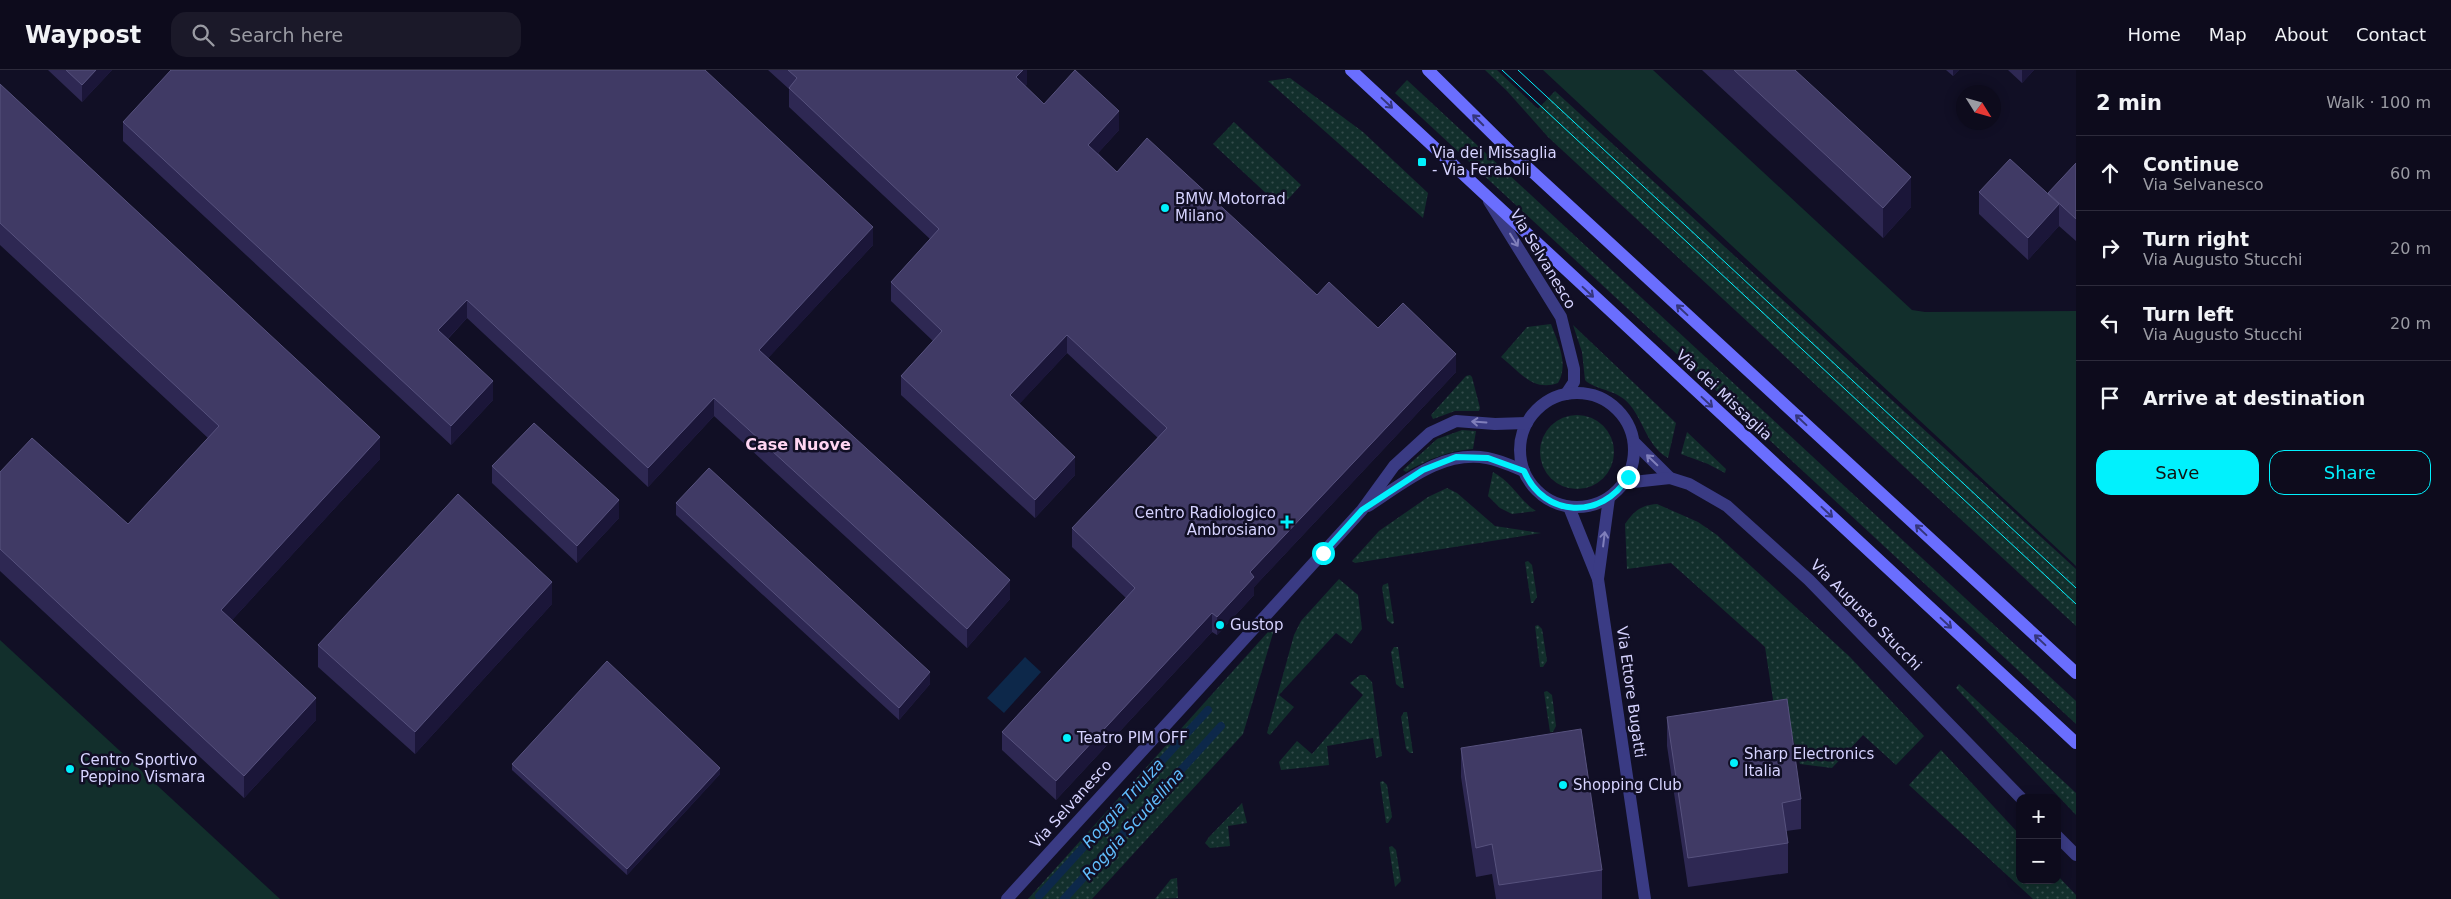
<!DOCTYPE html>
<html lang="en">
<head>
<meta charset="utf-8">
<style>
  :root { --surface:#0d0b1c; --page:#1b1929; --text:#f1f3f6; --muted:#9a9ba3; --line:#2d2b3b; --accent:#01f1fd }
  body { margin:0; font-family:"DejaVu Sans",sans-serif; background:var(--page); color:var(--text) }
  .controls { position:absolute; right:15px; bottom:15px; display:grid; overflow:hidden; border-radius:10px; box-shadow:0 2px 12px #0003 }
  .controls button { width:45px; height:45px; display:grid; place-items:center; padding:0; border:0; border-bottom:1px solid var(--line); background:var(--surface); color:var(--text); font:25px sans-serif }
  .compass { position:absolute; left:1956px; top:15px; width:45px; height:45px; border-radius:50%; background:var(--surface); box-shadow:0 2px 12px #0003; rotate:127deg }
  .stop { position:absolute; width:15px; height:15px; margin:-11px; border:4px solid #01f1fd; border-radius:50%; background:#fff }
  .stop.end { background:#01f1fd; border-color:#fff; box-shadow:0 1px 5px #0008 }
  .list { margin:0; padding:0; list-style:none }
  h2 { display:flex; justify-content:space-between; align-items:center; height:65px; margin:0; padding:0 20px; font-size:21px }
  h2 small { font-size:16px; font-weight:400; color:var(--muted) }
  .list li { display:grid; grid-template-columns:32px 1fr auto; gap:15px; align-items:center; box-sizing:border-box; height:75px; padding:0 20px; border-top:1px solid var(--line) }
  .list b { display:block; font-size:19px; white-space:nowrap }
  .list p { margin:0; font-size:16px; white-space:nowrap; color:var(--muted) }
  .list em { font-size:16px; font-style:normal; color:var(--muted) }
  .actions { display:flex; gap:10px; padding:15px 20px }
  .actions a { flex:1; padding:11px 0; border:1px solid var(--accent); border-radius:15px; text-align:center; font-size:18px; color:var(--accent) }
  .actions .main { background:var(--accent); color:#111 }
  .icon { flex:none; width:28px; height:28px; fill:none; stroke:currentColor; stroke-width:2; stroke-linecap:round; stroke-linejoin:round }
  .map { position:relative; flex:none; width:2076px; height:829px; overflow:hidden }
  header { display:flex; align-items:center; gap:30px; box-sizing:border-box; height:70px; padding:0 25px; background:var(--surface); border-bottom:1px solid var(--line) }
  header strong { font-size:24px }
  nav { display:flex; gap:28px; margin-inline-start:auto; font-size:18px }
  .search { width:350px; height:45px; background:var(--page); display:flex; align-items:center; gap:12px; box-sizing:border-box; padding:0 18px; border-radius:15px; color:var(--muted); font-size:19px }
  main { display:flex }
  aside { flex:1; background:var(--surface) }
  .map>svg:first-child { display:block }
  .grass { fill:url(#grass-dots) }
  .garden { fill:#122f2c }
  .water { fill:#0d284a }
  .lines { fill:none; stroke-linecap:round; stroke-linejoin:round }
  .stream { stroke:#0d284a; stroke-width:8 }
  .street { stroke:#3a3b84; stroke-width:12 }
  .secondary { stroke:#6a6efe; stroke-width:12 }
  .tram { stroke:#01f1fd; stroke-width:1 }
  .wall { fill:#2e2853 }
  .shaded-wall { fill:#1b1639 }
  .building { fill:#403a65; stroke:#57527e }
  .oneway { stroke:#35357c }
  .oneway2 { stroke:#807fbb }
  .route { stroke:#01f1fd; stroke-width:6 }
  .poi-dot { fill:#01f1fd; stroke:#110f25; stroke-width:2 }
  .labels { text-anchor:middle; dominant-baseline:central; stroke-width:5; stroke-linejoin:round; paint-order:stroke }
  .poi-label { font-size:15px; fill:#d6d3ff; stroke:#110f25; text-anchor:start }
  .street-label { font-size:15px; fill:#d6d3ff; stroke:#110f25 }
  .neighbourhood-label { font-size:16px; font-weight:bold; fill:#ffd5f2; stroke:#110f25 }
  .water-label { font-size:16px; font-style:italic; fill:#61befe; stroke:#110f25 }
</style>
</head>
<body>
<header>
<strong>Waypost</strong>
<div class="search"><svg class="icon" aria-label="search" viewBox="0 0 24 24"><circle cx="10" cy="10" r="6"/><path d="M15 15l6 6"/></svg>Search here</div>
<nav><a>Home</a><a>Map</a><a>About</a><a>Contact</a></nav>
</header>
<main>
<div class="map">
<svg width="2076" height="829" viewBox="0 0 2076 829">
  <defs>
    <pattern id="grass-dots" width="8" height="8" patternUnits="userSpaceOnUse" patternTransform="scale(1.25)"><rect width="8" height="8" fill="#122f2c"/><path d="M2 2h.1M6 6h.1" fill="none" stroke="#344c4c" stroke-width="1.8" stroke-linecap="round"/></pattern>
  </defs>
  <rect width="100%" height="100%" fill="#110f25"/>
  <g class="grass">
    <polygon points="1485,0 1497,0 1538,39 1555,21 2076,499 2076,556 1548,67 1507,21"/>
    <polygon points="1290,8 1363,62 1428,123 1423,148 1268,11"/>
    <polygon points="1407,10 2076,631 2076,654 1395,23"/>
    <polygon points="1234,52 1301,115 1281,137 1213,74"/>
    <path d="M1551,254c7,19 18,40 7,59 -25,9 -38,-11 -57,-26l26,-30z"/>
    <path d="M1573,255l103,98 -8,35c-24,-14 -24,-42 -44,-59 -11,-9 -32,-11 -39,-19l-3,-28z"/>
    <polygon points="1470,305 1472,307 1480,338 1479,341 1455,341 1433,349 1431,345 1466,306"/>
    <circle cx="1577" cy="382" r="37"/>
    <path d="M1462,360l14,1 -3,18c-26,2 -44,10 -67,23l-3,-2 34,-31z"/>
    <polygon points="1687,362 1726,399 1725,403 1708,394 1681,384"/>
    <path d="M1493,402c20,11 25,27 43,39l-24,3 -12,-6 -12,-12z"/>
    <polygon points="1447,418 1457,423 1495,456 1541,463 1355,493 1352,491 1379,461 1428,427"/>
    <path d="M1657,434l41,18 19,13 133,122 74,79 -28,29 -33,-30 -31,33 -32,-4 -11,-40 -12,2 -12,-79 -94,-84 -44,6 -2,-45c9,-13 16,-19 32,-20z"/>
    <polygon points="1528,491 1532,495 1537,527 1533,533 1531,533 1525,492"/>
    <polygon points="1339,509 1358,525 1362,559 1351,574 1336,563 1279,625 1294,637 1270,665 1267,663 1294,565 1301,551"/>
    <polygon points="1388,513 1394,553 1392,554 1387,550 1382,518 1383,515"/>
    <polygon points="1276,553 1243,664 1092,829 1028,829"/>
    <polygon points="1538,555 1542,559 1547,591 1543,597 1540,597 1535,556"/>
    <polygon points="1394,577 1398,577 1404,618 1401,618 1396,614 1391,582"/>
    <polygon points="1360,605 1365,605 1372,612 1382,686 1376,688 1373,668 1327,676 1329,695 1281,700 1279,692 1297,671 1312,684 1363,625 1350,613"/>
    <polygon points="1959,614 2076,723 2076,745 1956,618"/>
    <polygon points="1547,621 1552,625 1556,656 1553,662 1550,662 1544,622"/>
    <polygon points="1404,642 1407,642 1413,683 1410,683 1406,679 1401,647"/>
    <polygon points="1941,680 2020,765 2020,810 2057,810 2057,805 2076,825 2076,829 2033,829 1909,715"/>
    <polygon points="1383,711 1387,715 1392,747 1388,753 1386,753 1380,712"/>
    <polygon points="1242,733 1247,753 1228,756 1230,776 1210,778 1205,773 1209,767"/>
    <polygon points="1392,776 1396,780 1401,811 1395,817 1389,777"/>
    <polygon points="1177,808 1178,828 1155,829 1171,809"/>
  </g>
  <g class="garden">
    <polygon points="1543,0 1653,0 1912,240 1925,242 2076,241 2076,496"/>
    <polygon points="0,570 280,829 0,829"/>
  </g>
  <polygon class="water" points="1025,587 1041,602 1004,643 987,628"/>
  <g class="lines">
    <g class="stream">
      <polyline points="1039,826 1208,640"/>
      <polyline points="1064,829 1221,656"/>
    </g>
    <g class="street">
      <polyline points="1489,131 1561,247 1574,299 1574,312 1566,324"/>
      <circle cx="1577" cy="380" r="57"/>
      <polyline points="1634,372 1670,408"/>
      <polyline points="1624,413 1670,408 1689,414 1727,436 1809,510 2021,728"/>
      <path d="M1368,436c36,-23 73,-56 119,-48 12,2 25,8 37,13"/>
      <polyline points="1569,437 1598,509 1645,829"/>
      <polyline points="1598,509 1609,428"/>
      <polyline points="2057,766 2076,785"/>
      <polyline points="1007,829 1362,440 1394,396 1430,363 1456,351 1495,354 1527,353"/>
    </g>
    <g class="secondary">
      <polyline points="1351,0 2076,673"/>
      <polyline points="1428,0 1513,84 2076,603"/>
    </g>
    <g class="tram">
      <polyline points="1502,0 2076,534"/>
      <polyline points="1518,0 2076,518"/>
    </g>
  </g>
  <g class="wall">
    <polygon points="48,0 112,0 82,32"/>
    <polygon points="768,0 1027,0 1027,14 1025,16 1044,34 1119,60 1098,83 1117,102 1317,225 1378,258 1456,302 1254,517 1254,525 1217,565 1212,562 1056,730 1002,680 1002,662 1126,528 1072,477 1072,458 1158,368 1067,283 1019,334 1075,405 1035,448 901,325 901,306 933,271 891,231 891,212 930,169 789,37 789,19"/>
    <polygon points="1702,0 1795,0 1911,137 1883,168"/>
    <polygon points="1946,0 1959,0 1953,6"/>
    <polygon points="2008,0 2034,0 2022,13"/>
    <polygon points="0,14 380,389 232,550 316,650 244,728 0,501 0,402 128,454 208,368 0,175"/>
    <polygon points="123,52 873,175 768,288 1010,529 967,578 714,346 648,417 467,248 448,269 493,330 451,375 123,71"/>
    <polygon points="2076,93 2076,171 2059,156 2028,190 1979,144 1979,122 2048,124"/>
    <polygon points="492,396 619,448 577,493 492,413"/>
    <polygon points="676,433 930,614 899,650 676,445"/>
    <polygon points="552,534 415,684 318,597 318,575"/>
    <polygon points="1667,647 1801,729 1801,759 1786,761 1788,773 1788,803 1688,817 1667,676"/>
    <polygon points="1461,678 1602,800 1602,829 1496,829 1492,804 1476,807 1461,707"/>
    <polygon points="512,694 720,704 627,805 512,700"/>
  </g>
  <g class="shaded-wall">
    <polygon points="96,0 112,0 82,32 82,15"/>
    <polygon points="1023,0 1027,0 1027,14 1016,26 1016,7"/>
    <polygon points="1953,0 1959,0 1953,6"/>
    <polygon points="2022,0 2034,0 2022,13"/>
    <polygon points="1119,41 1119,60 1088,94 1088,75"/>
    <polygon points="1911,107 1911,137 1883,168 1883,138"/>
    <polygon points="2059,134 2059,156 2028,190 2028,168"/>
    <polygon points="873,157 873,175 759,298 759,280"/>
    <polygon points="467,230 467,248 438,279 438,260"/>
    <polygon points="1067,265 1067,283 1010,344 1010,325"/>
    <polygon points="1456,284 1456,302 1254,517 1254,525 1217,565 1217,547 1250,502"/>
    <polygon points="493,311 493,330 451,375 451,356"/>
    <polygon points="714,328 714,346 648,417 648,398"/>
    <polygon points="380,367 380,389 221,562 221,540"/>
    <polygon points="1075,387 1075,405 1035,448 1035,430"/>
    <polygon points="619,430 619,448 577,493 577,476"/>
    <polygon points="1010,510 1010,529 967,578 967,559"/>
    <polygon points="552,512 552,534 415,684 415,662"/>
    <polygon points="1212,543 1212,562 1056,730 1056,711"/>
    <polygon points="930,602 930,614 899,650 899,638"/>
    <polygon points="316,628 316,650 244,728 244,706"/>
    <polygon points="720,698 720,704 627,805 627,799"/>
  </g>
  <g class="building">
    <polygon points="66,0 96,0 82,15"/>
    <polygon points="171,0 705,0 873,157 759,280 1010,510 967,559 714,328 648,398 467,230 438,260 493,311 451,356 123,52"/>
    <polygon points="788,0 1023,0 1016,7 1044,34 1075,0 1119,41 1088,75 1117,102 1147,68 1317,225 1329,212 1378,258 1403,233 1456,284 1250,502 1254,507 1217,547 1212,543 1056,711 1002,662 1135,518 1072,458 1167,358 1067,265 1010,325 1075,387 1035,430 901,306 942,261 891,212 939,159 789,18 797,8"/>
    <polygon points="1734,0 1795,0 1911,107 1883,138"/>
    <polygon points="0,14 380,367 221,540 316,628 244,706 0,479 0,402 32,368 128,454 219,356 0,153"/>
    <polygon points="2010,89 2059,134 2028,168 1979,122"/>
    <polygon points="2076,93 2076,149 2048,123"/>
    <polygon points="534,353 619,430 577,476 492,396"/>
    <polygon points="709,398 930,602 899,638 676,433"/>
    <polygon points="458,424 552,512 415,662 318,575"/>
    <polygon points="607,591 720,698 627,799 512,694"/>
    <polygon points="1787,629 1801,729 1782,733 1788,773 1688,788 1667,647"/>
    <polygon points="1581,659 1602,800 1499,815 1492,774 1476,778 1461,678"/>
  </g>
  <defs><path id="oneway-shaft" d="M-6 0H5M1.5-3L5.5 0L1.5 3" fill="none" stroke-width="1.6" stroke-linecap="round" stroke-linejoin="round" transform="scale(1.25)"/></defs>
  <g class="oneway">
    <use href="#oneway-shaft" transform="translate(1387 33) rotate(43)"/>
    <use href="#oneway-shaft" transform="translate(1478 50) rotate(-135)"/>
    <use href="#oneway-shaft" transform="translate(1588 222) rotate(43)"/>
    <use href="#oneway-shaft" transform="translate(1682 240) rotate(-137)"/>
    <use href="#oneway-shaft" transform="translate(1707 332) rotate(43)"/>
    <use href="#oneway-shaft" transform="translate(1801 350) rotate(-137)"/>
    <use href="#oneway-shaft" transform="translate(1827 442) rotate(43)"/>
    <use href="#oneway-shaft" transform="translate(1921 460) rotate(-137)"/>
    <use href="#oneway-shaft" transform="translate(1946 553) rotate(43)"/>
    <use href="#oneway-shaft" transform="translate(2040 570) rotate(-137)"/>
  </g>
  <g class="oneway2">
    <use href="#oneway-shaft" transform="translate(1514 170) rotate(58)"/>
    <use href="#oneway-shaft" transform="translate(1479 352) rotate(-176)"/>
    <use href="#oneway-shaft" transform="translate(1652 390) rotate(-136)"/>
    <use href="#oneway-shaft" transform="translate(1604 469) rotate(-83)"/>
  </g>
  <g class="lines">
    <path class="route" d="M1323,483l39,-43 61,-40 33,-13 32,1 36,13c20,47 78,49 104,6"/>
  </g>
  <g class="poi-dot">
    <rect x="1417" y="87" width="10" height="10" rx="2.5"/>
    <circle cx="1165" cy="138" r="5"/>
    <path d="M1284.5 444.5h5v5h5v5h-5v5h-5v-5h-5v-5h5z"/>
    <circle cx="1220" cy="555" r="5"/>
    <circle cx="1067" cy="668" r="5"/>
    <circle cx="1734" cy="693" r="5"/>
    <circle cx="70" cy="699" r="5"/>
    <circle cx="1563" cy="715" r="5"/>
  </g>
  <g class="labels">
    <g class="poi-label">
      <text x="1432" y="83">Via dei Missaglia<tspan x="1432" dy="17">- Via Feraboli</tspan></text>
      <text x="1175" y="129">BMW Motorrad<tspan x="1175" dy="17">Milano</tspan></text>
      <text x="1276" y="443" text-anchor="end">Centro Radiologico<tspan x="1276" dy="17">Ambrosiano</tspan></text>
      <text x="1230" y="555">Gustop</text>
      <text x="1077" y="668">Teatro PIM OFF</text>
      <text x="1744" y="684">Sharp Electronics<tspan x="1744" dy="17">Italia</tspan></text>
      <text x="80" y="690">Centro Sportivo<tspan x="80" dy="17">Peppino Vismara</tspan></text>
      <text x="1573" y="715">Shopping Club</text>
    </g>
    <g class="street-label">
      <text transform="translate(1543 189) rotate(59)">Via Selvanesco</text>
      <text transform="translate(1724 325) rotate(43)">Via dei Missaglia</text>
      <text transform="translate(1866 545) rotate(45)">Via Augusto Stucchi</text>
      <text transform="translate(1631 622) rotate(82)">Via Ettore Bugatti</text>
      <text transform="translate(1071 734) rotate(-48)">Via Selvanesco</text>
    </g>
    <g class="neighbourhood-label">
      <text x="798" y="374">Case Nuove</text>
    </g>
    <g class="water-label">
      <text transform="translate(1123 733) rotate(-48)">Roggia Triulza</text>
      <text transform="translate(1133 754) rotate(-48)">Roggia Scudellina</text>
    </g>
  </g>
</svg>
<div class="controls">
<button>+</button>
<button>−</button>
</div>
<svg class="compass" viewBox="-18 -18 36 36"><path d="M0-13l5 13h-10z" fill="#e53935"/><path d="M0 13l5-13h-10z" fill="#9a9ba3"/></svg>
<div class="stop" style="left:1323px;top:483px"></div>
<div class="stop end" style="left:1628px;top:407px"></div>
</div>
<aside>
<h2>2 min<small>Walk · 100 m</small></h2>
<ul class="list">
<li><svg class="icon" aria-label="ahead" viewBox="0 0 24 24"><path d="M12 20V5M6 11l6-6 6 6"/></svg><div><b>Continue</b><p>Via Selvanesco</p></div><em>60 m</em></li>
<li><svg class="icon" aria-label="right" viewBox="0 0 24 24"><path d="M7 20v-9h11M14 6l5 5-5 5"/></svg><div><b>Turn right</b><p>Via Augusto Stucchi</p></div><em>20 m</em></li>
<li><svg class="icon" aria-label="left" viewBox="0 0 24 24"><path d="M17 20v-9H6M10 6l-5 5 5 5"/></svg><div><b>Turn left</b><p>Via Augusto Stucchi</p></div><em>20 m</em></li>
<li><svg class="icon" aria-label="arrive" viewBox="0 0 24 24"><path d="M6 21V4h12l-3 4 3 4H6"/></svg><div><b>Arrive at destination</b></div></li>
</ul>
<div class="actions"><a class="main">Save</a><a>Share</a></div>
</aside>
</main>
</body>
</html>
